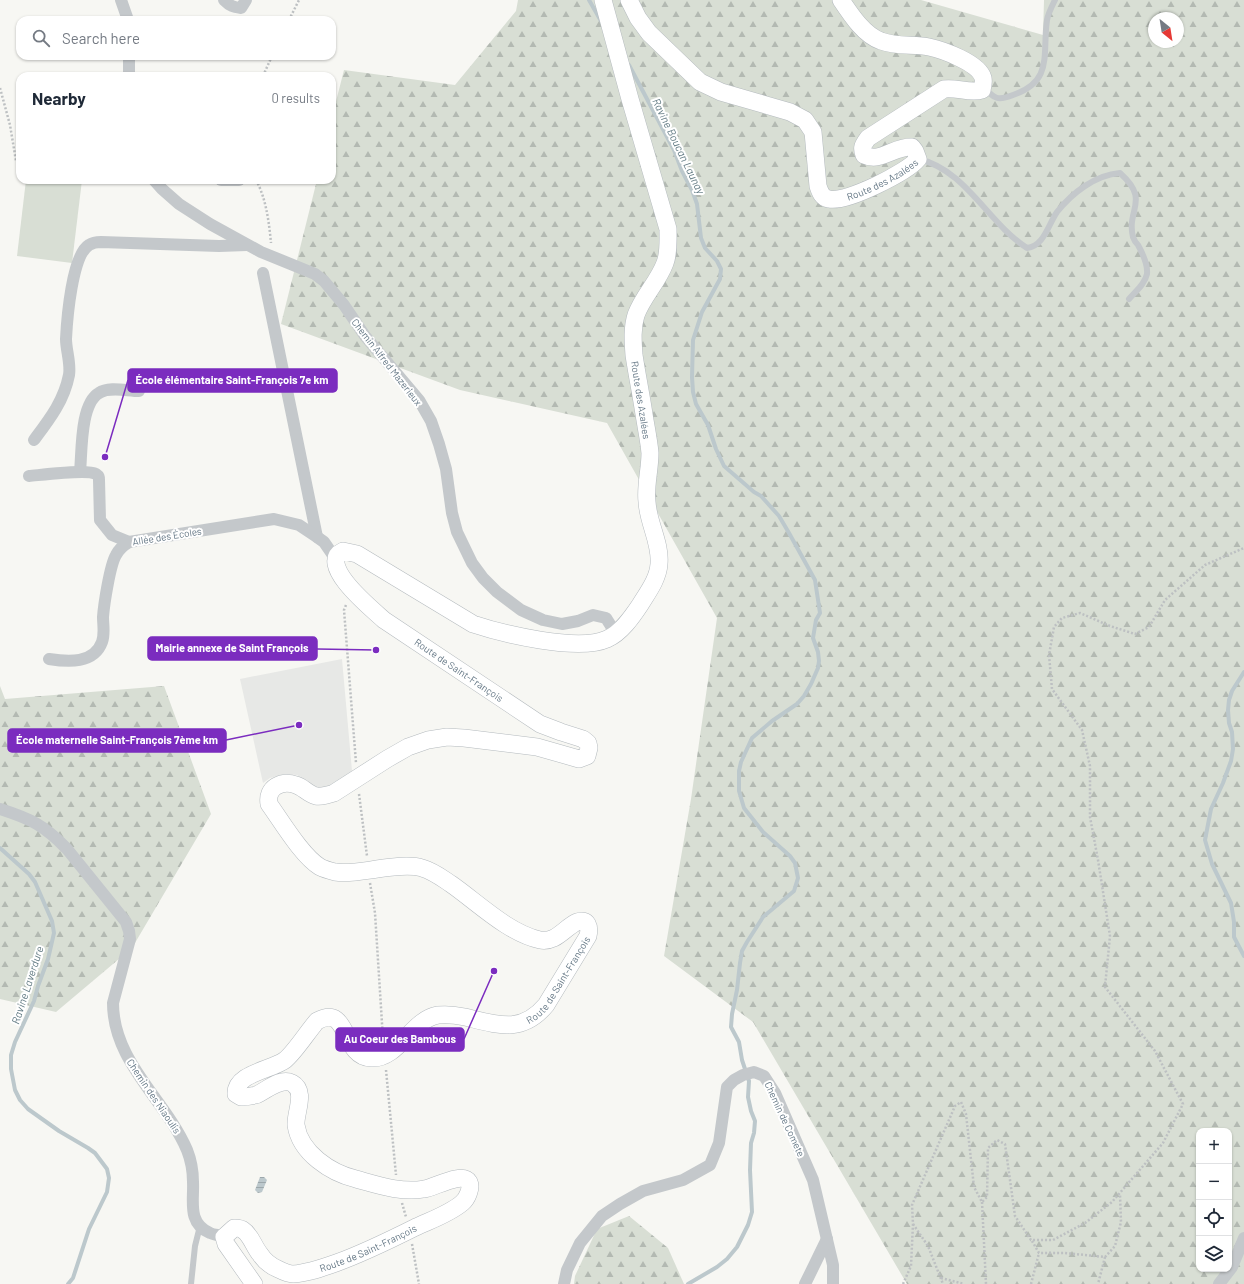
<!DOCTYPE html>
<html lang="en">
<head>
<meta charset="utf-8">
<style>
  :root { --surface:#fff; --page:#f6f6f7; --text:#1f2937; --muted:#747a83; --line:#e0e1e3 }
  body { margin:0; font-family:Barlow,sans-serif; background:var(--page); color:var(--text) }
  .controls { position:absolute; right:12px; bottom:12px; display:grid; overflow:hidden; border-radius:8px; box-shadow:0 1px 3px #0004 }
  .controls button { width:36px; height:36px; display:grid; place-items:center; padding:0; border:0; border-bottom:1px solid var(--line); background:var(--surface); color:var(--text); font:20px sans-serif }
  .compass { position:absolute; left:1148px; top:12px; width:36px; height:36px; border-radius:50%; background:var(--surface); box-shadow:0 1px 3px #0004; rotate:150deg }
  .list { margin:0; padding:0; list-style:none }
  h2 { display:flex; justify-content:space-between; align-items:center; height:52px; margin:0; padding:0 16px; font-size:17px }
  h2 small { font-size:13px; font-weight:400; color:var(--muted) }
  .icon { flex:none; width:22px; height:22px; fill:none; stroke:currentColor; stroke-width:2; stroke-linecap:round; stroke-linejoin:round }
  .map { position:relative; flex:none; width:1244px; height:1284px; overflow:hidden }
  .search { position:absolute; background:var(--surface); box-shadow:0 1px 3px #0004; left:16px; top:16px; width:320px; height:44px; display:flex; align-items:center; gap:10px; box-sizing:border-box; padding:0 14px; border-radius:12px; color:var(--muted); font-size:15px }
  .panel { position:absolute; background:var(--surface); box-shadow:0 1px 3px #0004; left:16px; top:72px; width:320px; height:112px; border-radius:12px }
  .map>svg:first-child { display:block }
  .built { fill:#e7e8e6 }
  .forest { fill:url(#forest-firs); fill-rule:evenodd }
  .pitch { fill:#d8ded4 }
  .water { fill:url(#water-rules) }
  .lines { fill:none; stroke-linecap:round; stroke-linejoin:round }
  .stream { stroke:#bcc8cc; stroke-width:4 }
  .secondary-casing { stroke:#b4babe; stroke-width:18 }
  .path { stroke:#bdc0c2; stroke-width:2.5; stroke-dasharray:2 2; stroke-linecap:butt }
  .service { stroke:#c4c8cb; stroke-width:6 }
  .minor { stroke:#c4c8cb; stroke-width:12 }
  .secondary { stroke:#fff; stroke-width:17 }
  .labels { text-anchor:middle; dominant-baseline:central; stroke-width:4; stroke-linejoin:round; paint-order:stroke }
  .street-label { font-size:10px; fill:#647785; stroke:#fff }
  .water-label { font-size:11px; font-style:italic; fill:#607982; stroke:#fff }
  .leader { fill:none; stroke:#7b2cbf; stroke-width:1.5 }
  .callout-dot { fill:#7b2cbf; stroke:#fff; stroke-width:1.5 }
  .callout { fill:#7b2cbf; stroke:#7b2cbf; stroke-width:1.5 }
  .callout-label { font-size:11px; text-anchor:middle; font-weight:bold; fill:#fff }
</style>
</head>
<body>
<div class="map">
<svg width="1244" height="1284" viewBox="0 0 1244 1284">
  <defs>
    <pattern id="forest-firs" width="22" height="20" patternUnits="userSpaceOnUse"><rect width="22" height="20" fill="#d8ded4"/><path d="M5 1l3.5 6h-7zM16 11l3.5 6h-7z" fill="#b3b9b2"/></pattern>
    <pattern id="water-rules" width="6" height="5" patternUnits="userSpaceOnUse"><rect width="6" height="5" fill="#bcc8cc"/><path d="M0 2.5h6" fill="none" stroke="#9ca7ab"/></pattern>
  </defs>
  <rect width="100%" height="100%" fill="#f7f7f3"/>
  <polygon class="built" points="342,659 352,771 330,788 320,792 297,775 285,774 270,778 263,783 240,679"/>
  <g class="forest">
    <path d="M518,0h403l122,35 1,-35h200v1284h-337l-154,-262 -89,-66 27,-157 26,-181 -110,-195 -147,-33 -179,-66 36,-144h15v-63l12,-47 111,15 61,-74zM1154,18h24v24h-24zM1199,1131h30v138h-30z"/>
    <polygon points="0,686 5,699 164,686 211,814 132,948 56,1012 0,999"/>
    <polygon points="629,1216 668,1248 684,1284 574,1284 575,1276 597,1229"/>
  </g>
  <polygon class="pitch" points="26,180 82,180 72,263 17,256"/>
  <polygon class="water" points="260,1177 264,1177 267,1180 262,1192 258,1193 255,1190"/>
  <g class="lines">
    <g class="stream">
      <polyline points="589,0 601,21"/>
      <polyline points="629,65 674,150 682,171 692,190 697,204 701,238 705,248 717,261 721,269 720,279 702,312 693,340 692,377 693,392 696,404 708,425 716,449 724,466 754,492 761,496 779,516 789,533 815,580 820,613 816,620 813,638 818,652 819,661 818,668 811,684 804,696 797,704 772,721 752,738 741,762 739,771 739,791 744,808 763,832 790,856 795,863 798,878 794,891 763,917 747,942 742,951 740,963 737,990 732,1014 731,1027 739,1042 742,1060 749,1081 748,1097 751,1111 755,1121 754,1133 751,1143 750,1170 752,1212 748,1225 737,1247 727,1259 717,1267 688,1284"/>
      <polyline points="1244,672 1232,691 1229,700 1228,710 1229,723 1232,732 1233,749 1231,761 1223,783 1211,809 1205,840 1212,864 1231,903 1234,922 1234,937 1244,956"/>
      <polyline points="0,848 29,874 35,882 52,921 54,933 48,959 38,986 34,1001 15,1042 11,1055 11,1069 15,1090 20,1100 28,1109 59,1131 88,1148 95,1153 107,1169 109,1178 107,1192 89,1229 73,1278 68,1284"/>
    </g>
    <defs>
      <g id="secondary">
        <path id="s1" d="M629,0l9,18 11,15 51,49 21,10 69,20 15,8 8,12 5,54c2,6 4,12 11,13 18,4 78,-27 89,-40l-3,-8 -3,-4c-18,-1 -31,16 -48,8 -3,-8 -1,-10 4,-17l76,-49c13,-2 26,5 38,1 1,-4 2,-8 1,-12 -4,-15 -40,-28 -54,-31 -15,-3 -33,0 -48,-6 -17,-6 -30,-26 -40,-41"/>
        <path id="s2" d="M254,1284l-28,-40 -2,-7 10,-9c3,0 7,0 9,2 8,5 11,17 17,24 5,8 11,12 18,15 4,2 10,5 15,5 15,-1 29,-6 43,-11 28,-10 54,-23 80,-36 15,-7 33,-13 46,-24 5,-4 10,-15 7,-21 -7,-11 -35,6 -45,7 -23,4 -46,-4 -68,-10 -25,-6 -56,-26 -60,-54 -1,-12 11,-34 -4,-42 -12,-6 -26,8 -36,12 -5,1 -10,2 -15,2l-5,-3c-1,-21 36,-24 49,-34 10,-8 23,-29 32,-39 33,-18 24,36 54,37 27,2 41,-39 67,-43 10,-1 18,0 27,2 33,8 57,17 81,-12l42,-69c2,-9 0,-18 -11,-14 -13,6 -21,21 -37,18 -32,-7 -63,-38 -89,-56 -9,-6 -18,-13 -29,-16 -12,-4 -32,-1 -45,1 -14,2 -28,5 -42,3 -4,-1 -11,-3 -15,-5 -18,-11 -38,-45 -51,-63 -3,-17 13,-24 27,-19 7,2 12,9 20,11 6,1 12,-1 18,-3l53,-34 21,-12 20,-7 19,-3 17,1 73,9 42,12 8,-3 2,-8 -1,-5 -5,-4 -22,-7 -21,-8 -156,-104c-11,-10 -68,-56 -41,-69l14,3 116,70c30,10 105,28 134,15 14,-6 25,-22 33,-34 8,-13 18,-26 19,-41 2,-21 -11,-41 -12,-62 -2,-16 3,-32 3,-49 -1,-12 -4,-26 -6,-39 -3,-20 -7,-39 -10,-59 -1,-14 -2,-27 2,-40 7,-19 22,-33 29,-52 4,-10 3,-22 3,-34l-38,-130 -27,-99"/>
      </g>
    </defs>
    <use href="#secondary" class="secondary-casing"/>
    <g class="path">
      <polyline points="289,20 299,0"/>
      <polyline points="263,76 272,56"/>
      <polyline points="0,88 10,125 16,161 20,161"/>
      <path d="M256,180c10,18 13,42 15,63"/>
      <polyline points="346,605 344,610 356,763"/>
      <polyline points="359,794 367,856"/>
      <polyline points="370,883 375,913 383,1039"/>
      <polyline points="386,1070 396,1175"/>
      <polyline points="982,1202 986,1284"/>
      <polyline points="402,1203 406,1217"/>
      <polyline points="913,1224 928,1246 943,1284"/>
      <polyline points="1032,1241 1039,1253 1065,1253 1105,1257 1098,1284"/>
      <polyline points="412,1244 419,1284"/>
      <polyline points="1105,1257 1115,1246 1121,1222 1120,1194"/>
      <polyline points="941,1278 964,1284"/>
      <polyline points="903,1284 911,1266 913,1224 912,1205 955,1106 961,1102 966,1114 974,1187 982,1202 987,1197 988,1148 997,1140 1005,1144 1015,1216 1031,1240 1053,1240 1085,1223 1112,1202 1163,1143 1183,1104 1155,1051 1105,987 1110,936 1098,860 1090,817 1090,766 1082,730 1052,689 1049,655 1054,627 1062,618 1080,613 1110,626 1135,634 1149,627 1165,600 1205,565 1244,548"/>
      <polyline points="1031,1284 1039,1253"/>
    </g>
    <g class="service">
      <path d="M984,87c10,12 14,14 29,8 41,-14 29,-41 34,-75 1,-6 5,-14 8,-20"/>
      <path d="M919,159c48,12 68,63 108,89 17,-2 21,-23 30,-36 15,-19 38,-37 63,-39 31,28 6,36 13,64 1,3 3,6 5,8 5,9 10,19 9,29 -2,10 -12,18 -18,25"/>
      <polyline points="191,1284 195,1246 200,1226"/>
    </g>
    <g class="minor">
      <polyline points="121,0 128,20"/>
      <path d="M224,0c6,6 9,7 17,8l5,-8"/>
      <polyline points="129,76 129,56"/>
      <polyline points="154,180 162,189 179,204 210,224 261,252 315,274 324,281 344,305 365,336 419,400 431,421 439,444 446,469 452,513 457,532 472,563 483,578 497,592 521,610 543,620 562,624 578,621 593,615 606,618 616,634"/>
      <polyline points="221,180 239,180"/>
      <polyline points="263,273 317,537"/>
      <path d="M34,440c15,-20 30,-39 35,-65 2,-11 -3,-25 -3,-36 1,-20 6,-84 23,-94 3,-2 9,-3 12,-3l118,4 28,-1"/>
      <path d="M80,472c2,-20 0,-68 19,-79 10,-7 28,-2 40,-2"/>
      <path d="M29,476c12,-1 58,-7 67,-2 3,2 3,3 3,6l1,40 12,15 17,7"/>
      <path d="M49,659c19,3 45,5 53,-17 3,-8 1,-17 1,-25 1,-13 7,-52 13,-62 3,-6 8,-10 13,-13l145,-23 25,6 18,12 7,5 11,16"/>
      <path d="M0,809c31,10 44,16 67,40l59,73 3,9 1,8 -17,64c0,59 52,96 74,147 4,10 6,21 6,32 1,19 -6,41 17,51 4,2 10,2 14,4"/>
      <polyline points="564,1284 567,1270 580,1243 602,1216 620,1204 643,1191 683,1180 710,1165 719,1143 727,1087 734,1080 743,1075 754,1072 764,1076 775,1093 813,1180 833,1265 833,1284"/>
      <polyline points="805,1284 827,1239"/>
      <polyline points="1219,1284 1232,1267 1244,1238"/>
    </g>
    <use href="#secondary" class="secondary"/>
  </g>
  <g class="labels">
    <g class="street-label">
      <text stroke="none"><textPath href="#s1" startOffset="366">Route des Azalées</textPath></text>
      <text transform="translate(387 362) rotate(52)">Chemin Alfred Mazerieux</text>
      <text transform="translate(641 400) rotate(81)">Route des Azalées</text>
      <text transform="translate(167 536) rotate(-9)">Allée des Écoles</text>
      <text transform="translate(459 670) rotate(34)">Route de Saint-François</text>
      <text stroke="none"><textPath href="#s2" startOffset="1076">Route de Saint-François</textPath></text>
      <text transform="translate(154 1096) rotate(56)">Chemin des Niaoulis</text>
      <text transform="translate(785 1119) rotate(65)">Chemin de Comete</text>
      <text stroke="none"><textPath href="#s2" startOffset="228">Route de Saint-François</textPath></text>
    </g>
    <g class="water-label">
      <text transform="translate(679 146) rotate(64)">Ravine Boucan Launay</text>
      <text transform="translate(27 985) rotate(-72)">Ravine Laverdure</text>
    </g>
  </g>
  <path class="leader" d="M105 457L128 380M376 650L317 649M299 725L226 740M494 971L464 1039"/>
  <g class="callout-dot">
    <circle cx="105" cy="457" r="4"/>
    <circle cx="376" cy="650" r="4"/>
    <circle cx="299" cy="725" r="4"/>
    <circle cx="494" cy="971" r="4"/>
  </g>
  <g class="callout">
    <rect x="128" y="369" width="209" height="23" rx="4"/>
    <rect x="148" y="637" width="169" height="23" rx="4"/>
    <rect x="8" y="729" width="218" height="23" rx="4"/>
    <rect x="336" y="1028" width="128" height="23" rx="4"/>
  </g>
  <g class="callout-label">
    <text x="232" y="384">École élémentaire Saint-François 7e km</text>
    <text x="232" y="652">Mairie annexe de Saint François</text>
    <text x="117" y="744">École maternelle Saint-François 7ème km</text>
    <text x="400" y="1043">Au Coeur des Bambous</text>
  </g>
</svg>
<div class="controls">
<button>+</button>
<button>−</button>
<button><svg class="icon" aria-label="locate" viewBox="0 0 24 24"><circle cx="12" cy="12" r="6"/><path d="M12 2v4M12 18v4M2 12h4M18 12h4"/></svg></button>
<button><svg class="icon" aria-label="layers" viewBox="0 0 24 24"><path d="M12 4l9 5-9 5-9-5zM3 14l9 5 9-5"/></svg></button>
</div>
<svg class="compass" viewBox="-18 -18 36 36"><path d="M0-13l5 13h-10z" fill="#e53935"/><path d="M0 13l5-13h-10z" fill="#747a83"/></svg>
<div class="search"><svg class="icon" aria-label="search" viewBox="0 0 24 24"><circle cx="10" cy="10" r="6"/><path d="M15 15l6 6"/></svg>Search here</div>
<section class="panel">
<h2>Nearby<small>0 results</small></h2>
<ul class="list">
</ul>
</section>
</div>
</body>
</html>
